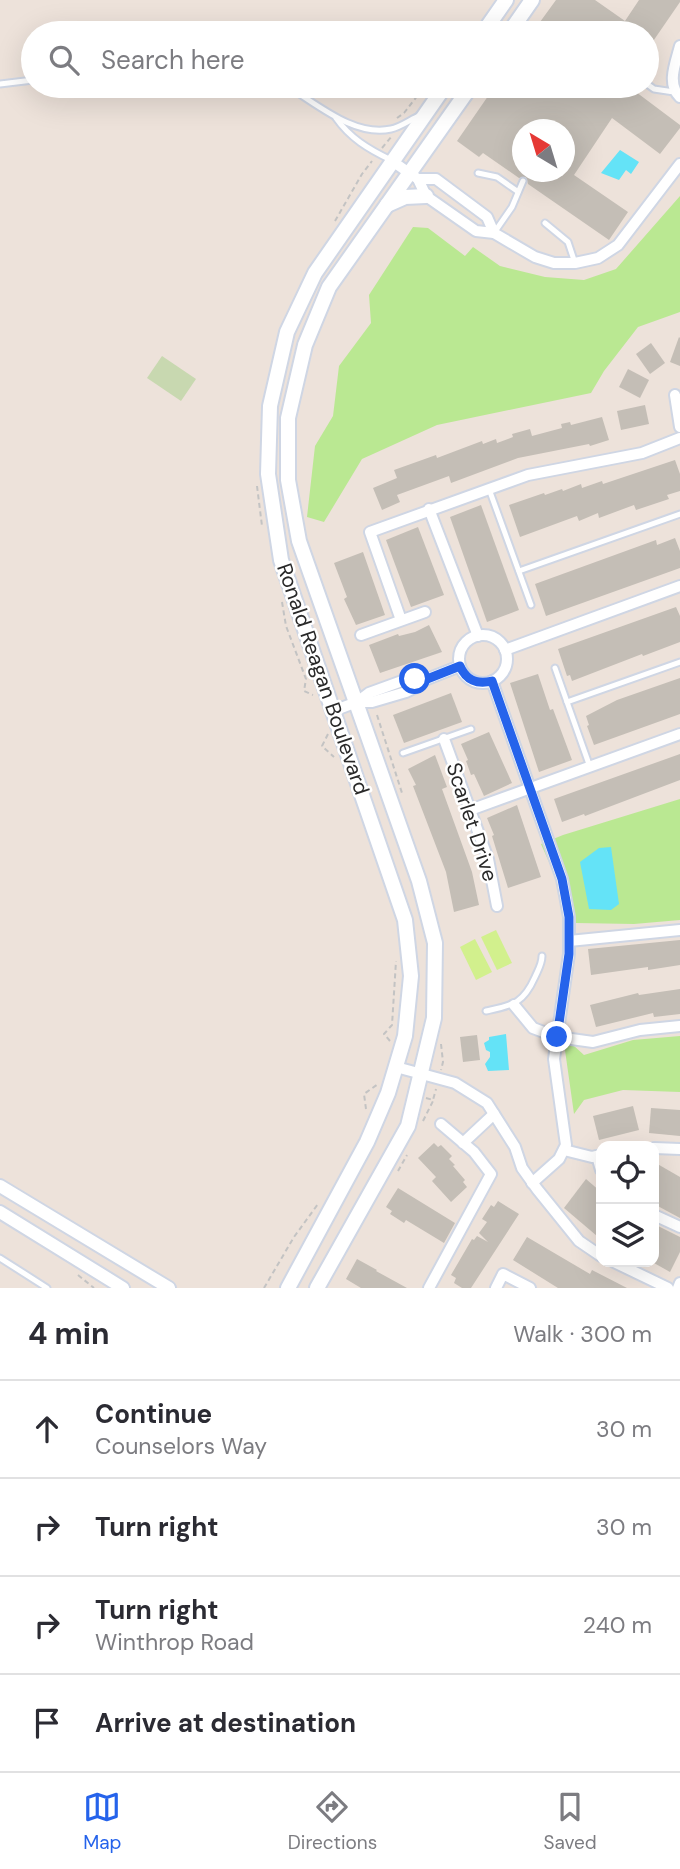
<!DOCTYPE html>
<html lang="en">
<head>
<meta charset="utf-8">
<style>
  :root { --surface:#fff; --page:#f7f7f7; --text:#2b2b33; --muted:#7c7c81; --line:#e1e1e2; --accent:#2563eb }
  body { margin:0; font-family:"DM Sans",sans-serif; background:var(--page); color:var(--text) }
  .controls { position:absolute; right:21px; bottom:21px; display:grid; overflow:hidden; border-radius:14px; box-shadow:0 7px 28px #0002 }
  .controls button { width:63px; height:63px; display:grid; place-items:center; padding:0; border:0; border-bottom:2px solid var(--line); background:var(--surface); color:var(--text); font:35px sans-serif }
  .compass { position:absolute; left:512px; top:119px; width:63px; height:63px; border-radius:50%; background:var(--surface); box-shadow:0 7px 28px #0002; rotate:322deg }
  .stop { position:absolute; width:21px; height:21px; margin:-16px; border:5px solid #2563eb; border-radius:50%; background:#fff }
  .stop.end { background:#2563eb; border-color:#fff; box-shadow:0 2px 7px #0008 }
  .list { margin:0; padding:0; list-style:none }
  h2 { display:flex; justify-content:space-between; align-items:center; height:91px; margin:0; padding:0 28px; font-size:30px }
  h2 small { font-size:23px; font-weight:400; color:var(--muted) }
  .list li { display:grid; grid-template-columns:46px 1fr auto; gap:21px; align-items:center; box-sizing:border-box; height:98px; padding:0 28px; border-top:2px solid var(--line) }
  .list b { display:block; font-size:26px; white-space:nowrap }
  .list p { margin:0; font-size:23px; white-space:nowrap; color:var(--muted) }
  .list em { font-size:23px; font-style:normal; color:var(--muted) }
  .icon { flex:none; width:38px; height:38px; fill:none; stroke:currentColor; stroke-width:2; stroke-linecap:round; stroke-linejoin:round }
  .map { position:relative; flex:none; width:680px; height:1288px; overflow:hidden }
  .search { position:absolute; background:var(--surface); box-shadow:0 7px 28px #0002; left:21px; right:21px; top:21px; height:77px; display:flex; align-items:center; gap:18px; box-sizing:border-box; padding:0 24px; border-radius:38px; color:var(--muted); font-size:26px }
  .sheet { height:483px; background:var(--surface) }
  nav { display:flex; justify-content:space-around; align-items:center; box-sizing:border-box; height:98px; border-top:2px solid var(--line); background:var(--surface); font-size:19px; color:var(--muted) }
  nav a { display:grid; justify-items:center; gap:4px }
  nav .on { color:var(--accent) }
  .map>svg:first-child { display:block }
  .green { fill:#bae892 }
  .cemetery { fill:#c8d8b0 }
  .pitch { fill:#d2f08d }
  .water { fill:#64e3f7 }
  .building { fill:#c4beb6; fill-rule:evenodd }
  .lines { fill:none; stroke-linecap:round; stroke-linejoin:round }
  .service-casing { stroke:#cfd6e4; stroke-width:9 }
  .minor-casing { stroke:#cfd6e4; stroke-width:14 }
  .tertiary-casing { stroke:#cfd6e4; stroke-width:16 }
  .secondary-casing { stroke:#cfd6e4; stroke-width:18 }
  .path { stroke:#c3c3c3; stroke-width:2; stroke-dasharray:5 3.5; stroke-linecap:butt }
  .service { stroke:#fff; stroke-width:5 }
  .minor { stroke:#fff; stroke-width:10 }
  .tertiary { stroke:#fff; stroke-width:12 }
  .secondary { stroke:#fff; stroke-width:14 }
  .route { stroke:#2563eb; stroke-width:9 }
  .labels { text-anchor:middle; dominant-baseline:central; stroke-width:5; stroke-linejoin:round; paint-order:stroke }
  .street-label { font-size:21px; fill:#292929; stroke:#fff }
</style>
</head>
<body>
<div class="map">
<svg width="680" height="1288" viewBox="0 0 680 1288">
  <rect width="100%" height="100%" fill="#ede2da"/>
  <g class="green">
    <polygon points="680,196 680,312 638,327 604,371 591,393 437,425 362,459 324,522 307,517 315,446 333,416 339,366 371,323 369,295 413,227 428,228 465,256 473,247 500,266 545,277 584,280 616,269"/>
    <polygon points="680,799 680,920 634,924 576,923 541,844 563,835"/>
    <polygon points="563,1036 584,1055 633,1040 680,1036 680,1092 623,1090 584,1100 574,1114"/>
  </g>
  <polygon class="cemetery" points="162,356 196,379 181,401 147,378"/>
  <g class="pitch">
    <polygon points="496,930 512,963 497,970 481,937"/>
    <polygon points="475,939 492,972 476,980 460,947"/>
  </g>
  <g class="water">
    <polygon points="620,150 639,162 631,174 626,170 619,180 601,173"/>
    <polygon points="611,847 619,904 611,910 589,909 580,862 599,848"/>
    <polygon points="506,1034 509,1070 488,1071 485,1064 490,1057 490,1052 486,1050 484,1043 489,1040 489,1037"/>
  </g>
  <g class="building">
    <polygon points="556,0 595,0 625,21 639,0 680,0 680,2 647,50 647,33 532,33"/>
    <path d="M495,86h133l52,39v3l-20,26 -48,-36 -38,57 54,37 -19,28 -81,-56 -2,-7 -7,1 -36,-25 -4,4 -22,-16zM522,130h42v42h-42z"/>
    <polygon points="679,337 680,338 680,366 670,362"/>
    <polygon points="651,343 665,363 650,374 636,354"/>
    <polygon points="628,369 649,380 640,398 619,387"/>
    <polygon points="645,405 649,424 621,430 617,411"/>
    <polygon points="602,417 609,440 590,446 589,444 518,458 451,483 449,476 397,495 400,502 382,510 373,488 397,478 394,470 436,455 437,458 482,441 483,444 496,439 497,443 513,437 512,434 530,429 532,436 562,428 561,424 570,422 571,425"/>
    <polygon points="675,460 680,474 680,491 667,495 669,499 636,510 634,505 599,518 598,513 579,521 577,516 520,537 509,505 544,493 545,495 562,489 563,491 581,484 582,488 602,481 603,484"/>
    <polygon points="481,505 519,610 487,622 450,517"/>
    <polygon points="418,527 444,595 411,607 386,540"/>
    <polygon points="675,538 680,551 680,568 546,616 535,584 656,540 657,545"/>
    <polygon points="363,552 385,615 356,625 344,599 347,597 334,563"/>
    <polygon points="676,607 680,616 680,642 643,656 642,654 572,681 570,675 567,676 558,649"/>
    <polygon points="429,625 442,652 380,673 369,645 398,634 399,636 415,632"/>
    <polygon points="538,674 550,710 553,709 572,760 539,772 510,683"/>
    <polygon points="680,678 680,714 594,745 587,726 589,725 586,716 617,700"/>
    <polygon points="451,693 462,722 404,743 393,715"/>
    <polygon points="489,732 512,783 484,796 474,774 471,775 466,761 468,760 461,744"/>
    <polygon points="680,754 680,780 585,816 584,814 562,822 554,799"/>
    <polygon points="435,755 447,787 442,789 472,872 479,905 454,912 446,872 413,786 416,785 408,769"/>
    <polygon points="517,805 541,877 508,888 492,836 494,835 487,818"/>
    <polygon points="680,940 680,965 648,970 648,967 591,975 588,949"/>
    <polygon points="680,989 680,1014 654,1017 653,1013 596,1027 590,1005 638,993 639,995"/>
    <polygon points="477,1035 480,1060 463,1062 460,1037"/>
    <polygon points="633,1106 639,1130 599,1140 593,1116"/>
    <polygon points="651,1108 680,1110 680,1136 649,1133"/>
    <polygon points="434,1143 438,1147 441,1145 452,1156 449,1159 455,1165 453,1166 465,1180 463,1182 467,1187 451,1202 432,1181 436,1177 418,1158"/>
    <polygon points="654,1162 680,1177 680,1218 654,1204"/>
    <polygon points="586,1179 601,1192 601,1231 597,1236 564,1208"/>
    <polygon points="398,1188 455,1223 444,1243 406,1220 404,1223 390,1214 392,1211 386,1207"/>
    <polygon points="498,1201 519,1214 471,1288 462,1288 454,1283 456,1278 451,1275 472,1239 474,1240 477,1236 488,1242 479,1233 487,1222 482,1219 491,1205 494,1207"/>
    <polygon points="654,1224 680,1237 680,1252 670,1272 654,1263"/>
    <polygon points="527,1237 590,1274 592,1270 627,1288 558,1288 513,1260"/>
    <polygon points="357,1259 377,1270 376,1271 407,1288 361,1288 346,1279"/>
  </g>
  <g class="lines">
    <defs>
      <g id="service">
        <polyline points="0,84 33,80"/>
        <polyline points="647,84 654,89 674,92"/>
        <path d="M287,86c30,18 67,51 104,43 10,-2 20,-10 30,-14"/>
        <path d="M336,118c14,20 32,31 55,42"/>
        <polyline points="478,173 497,177 517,191"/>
        <polyline points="545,223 568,242 575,263"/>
        <polyline points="494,233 512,207 523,181"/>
        <polyline points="489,489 531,605"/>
        <polyline points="519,571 680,514"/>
        <polyline points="555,668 590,767"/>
        <polyline points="567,702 680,662"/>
        <polyline points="403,753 471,729"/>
        <path d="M486,1011c27,-6 37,-7 49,-34 3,-7 7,-13 7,-21"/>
        <polyline points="0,1258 47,1288"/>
      </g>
      <g id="minor">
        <path d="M680,46c-4,16 -14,38 0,51"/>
        <polyline points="392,161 418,179 426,196 476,231 494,233 535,257 554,263 575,263 598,258 618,245 680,164"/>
        <polyline points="418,179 436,179 487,217 494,233"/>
        <polyline points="675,395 680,427"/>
        <polyline points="429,509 478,636"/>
        <polyline points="401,620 370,532 528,475 642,453 680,438"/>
        <polyline points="361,635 425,612"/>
        <circle cx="483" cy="659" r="24"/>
        <polyline points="505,650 680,586"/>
        <polyline points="492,681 562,879 569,917 569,954 554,1059 566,1145 559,1159 532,1183"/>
        <polyline points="357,702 372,702 406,692 418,686 422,681 460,666"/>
        <polyline points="333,711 357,702 369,693 402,681 415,679 422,681"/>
        <polyline points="444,739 488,859 497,906"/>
        <polyline points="470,810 680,734"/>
        <polyline points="569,941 680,930"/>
        <polyline points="514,1005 533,1028 557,1037 593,1042 640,1030 680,1026"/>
        <polyline points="396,1067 455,1083 487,1103 515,1147 522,1168 537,1189 579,1241 601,1256"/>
        <polyline points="463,1143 494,1114"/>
        <polyline points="654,1148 680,1149"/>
        <polyline points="564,1150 592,1157 601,1155"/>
        <polyline points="597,1156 601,1170"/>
        <polyline points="654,1215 680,1227"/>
        <polyline points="614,1262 668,1288"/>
        <polyline points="429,1288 491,1174 474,1152 441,1124"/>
        <polyline points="496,1288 503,1274 530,1288"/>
        <polyline points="678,1288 680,1283"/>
      </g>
      <g id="tertiary">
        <polyline points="0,1186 169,1288"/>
        <polyline points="0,1212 123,1288"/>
      </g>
      <g id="secondary">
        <polyline points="483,33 506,0"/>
        <polyline points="509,33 532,0"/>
        <polyline points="387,205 405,197 426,196"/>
        <polyline points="288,1288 367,1142 388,1093 405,1036 411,976 405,920 281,560 268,474 270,406 287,332 315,273 445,86"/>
        <polyline points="317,1288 408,1126 434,1018 435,943 419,881 299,541 288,480 288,418 305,345 329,287 471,86"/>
      </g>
    </defs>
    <use href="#service" class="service-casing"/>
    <use href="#minor" class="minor-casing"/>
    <use href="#tertiary" class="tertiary-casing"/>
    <use href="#secondary" class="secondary-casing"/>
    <g class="path">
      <polyline points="397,118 404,113 425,86"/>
      <polyline points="382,148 392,136"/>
      <polyline points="335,221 362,174 372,161"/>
      <polyline points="257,486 262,526"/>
      <polyline points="282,602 286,626 306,679 304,691 313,695"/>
      <polyline points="377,715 402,793"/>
      <polyline points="328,734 322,746 334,757"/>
      <polyline points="390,1041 384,1034 392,1025 396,961"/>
      <polyline points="441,1044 443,1062 441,1070"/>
      <polyline points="426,1098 433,1100 436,1089"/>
      <polyline points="366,1109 364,1094 378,1084"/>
      <polyline points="423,1121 433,1101"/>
      <polyline points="398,1171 407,1155"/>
      <polyline points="78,1275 94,1288"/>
      <polyline points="264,1288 294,1237 318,1204"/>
    </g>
    <use href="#service" class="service"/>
    <use href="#minor" class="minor"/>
    <use href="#tertiary" class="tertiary"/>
    <use href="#secondary" class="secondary"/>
  </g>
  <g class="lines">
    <path class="route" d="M415,679l7,2 38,-15c6,14 17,19 32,15l70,198 7,38v37l-12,83"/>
  </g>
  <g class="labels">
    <g class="street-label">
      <text transform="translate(323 679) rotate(71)">Ronald Reagan Boulevard</text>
      <text transform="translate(472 822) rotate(72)">Scarlet Drive</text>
    </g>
  </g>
</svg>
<div class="controls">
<button><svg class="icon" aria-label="locate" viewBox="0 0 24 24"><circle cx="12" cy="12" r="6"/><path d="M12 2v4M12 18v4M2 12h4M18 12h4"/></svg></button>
<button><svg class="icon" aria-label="layers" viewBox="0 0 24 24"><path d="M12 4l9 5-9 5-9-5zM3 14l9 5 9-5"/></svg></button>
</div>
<svg class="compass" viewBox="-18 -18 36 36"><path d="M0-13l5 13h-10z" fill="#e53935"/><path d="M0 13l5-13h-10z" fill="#7c7c81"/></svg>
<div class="stop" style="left:415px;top:679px"></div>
<div class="stop end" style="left:557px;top:1037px"></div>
<div class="search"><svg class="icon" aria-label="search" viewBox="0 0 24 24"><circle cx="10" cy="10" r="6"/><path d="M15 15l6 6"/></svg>Search here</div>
</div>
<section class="sheet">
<h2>4 min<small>Walk · 300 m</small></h2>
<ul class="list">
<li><svg class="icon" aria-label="ahead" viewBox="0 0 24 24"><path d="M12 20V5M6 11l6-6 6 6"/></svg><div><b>Continue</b><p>Counselors Way</p></div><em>30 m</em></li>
<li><svg class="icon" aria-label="right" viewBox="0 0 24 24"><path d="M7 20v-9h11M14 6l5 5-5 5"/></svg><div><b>Turn right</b></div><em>30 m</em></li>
<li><svg class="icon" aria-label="right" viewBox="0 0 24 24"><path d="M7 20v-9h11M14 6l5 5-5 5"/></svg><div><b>Turn right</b><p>Winthrop Road</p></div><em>240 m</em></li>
<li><svg class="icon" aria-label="arrive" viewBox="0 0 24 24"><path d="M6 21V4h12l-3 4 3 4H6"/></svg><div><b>Arrive at destination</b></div></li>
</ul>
</section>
<nav>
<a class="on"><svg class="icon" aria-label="map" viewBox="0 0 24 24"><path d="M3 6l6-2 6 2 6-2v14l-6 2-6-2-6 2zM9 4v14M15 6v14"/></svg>Map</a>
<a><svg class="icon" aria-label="directions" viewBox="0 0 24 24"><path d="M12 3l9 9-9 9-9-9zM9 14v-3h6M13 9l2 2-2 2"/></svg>Directions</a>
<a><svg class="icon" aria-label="saved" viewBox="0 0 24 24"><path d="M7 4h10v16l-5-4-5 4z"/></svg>Saved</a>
</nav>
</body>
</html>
